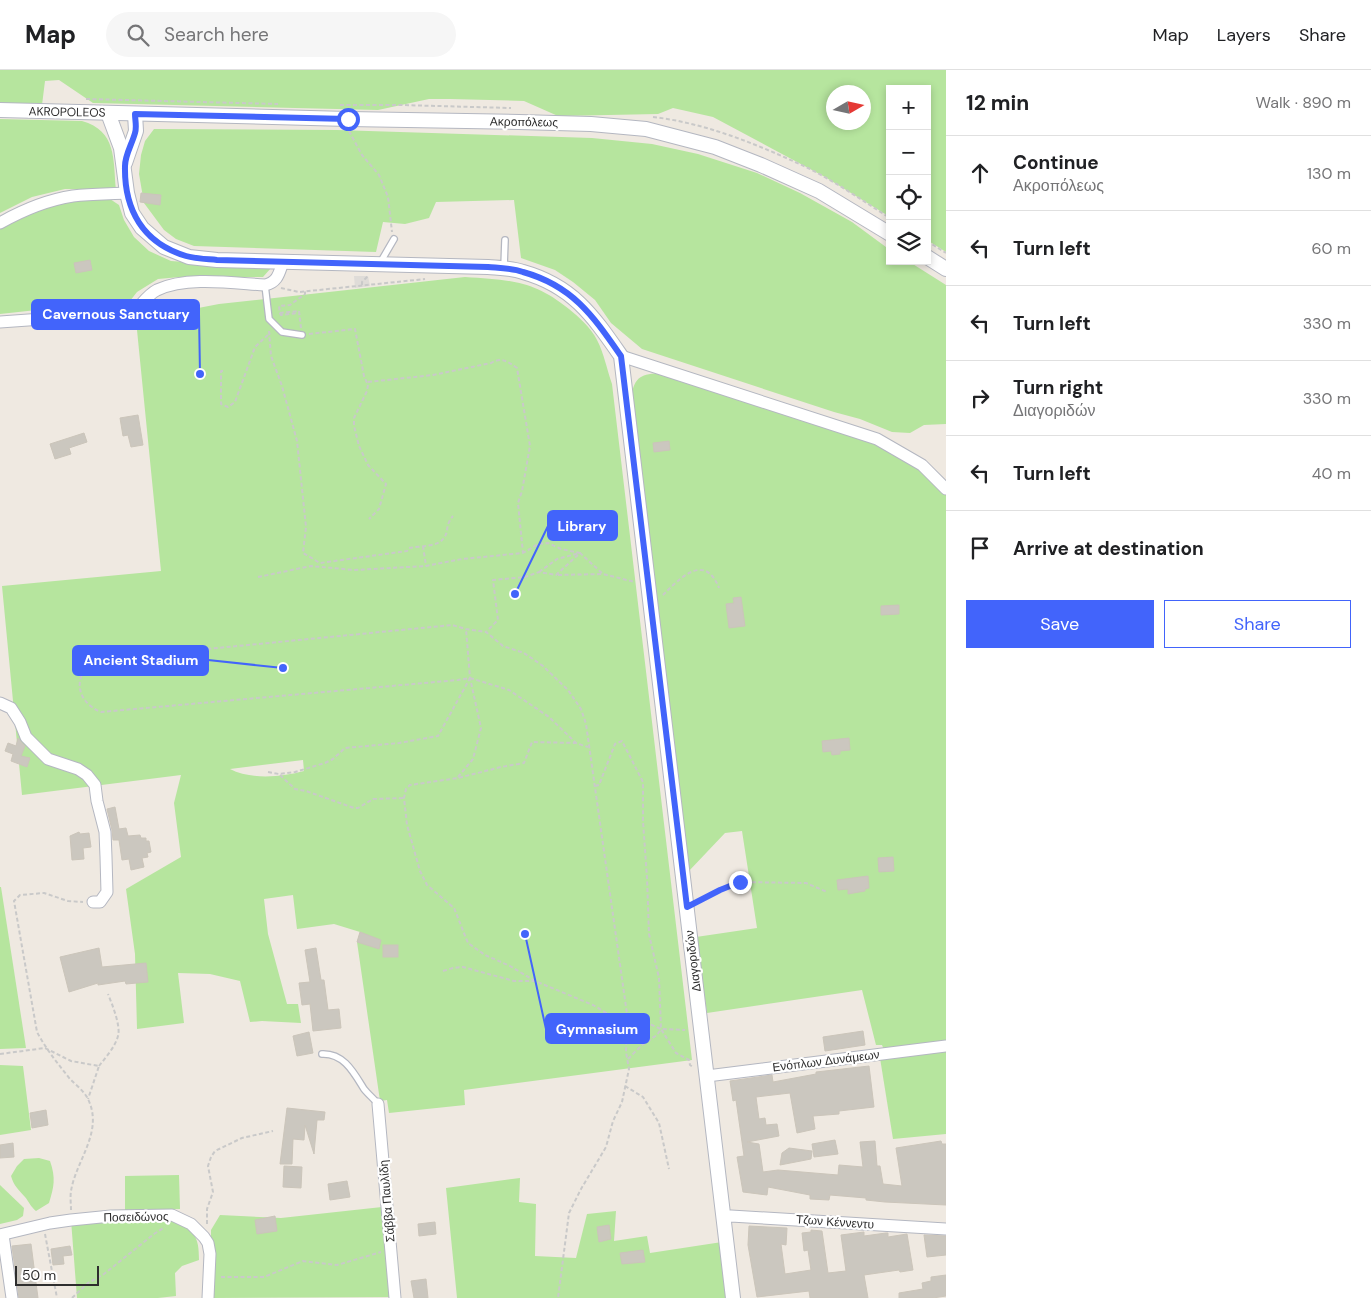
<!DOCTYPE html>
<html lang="en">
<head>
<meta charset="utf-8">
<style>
  :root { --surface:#fff; --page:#f6f6f6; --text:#202124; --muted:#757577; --line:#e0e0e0; --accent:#4264fb }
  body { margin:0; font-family:"DM Sans",sans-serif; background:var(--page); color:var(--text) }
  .controls { position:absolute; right:15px; top:15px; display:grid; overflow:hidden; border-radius:0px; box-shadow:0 2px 8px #0003 }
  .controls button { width:45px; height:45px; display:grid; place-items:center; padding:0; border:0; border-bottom:1px solid var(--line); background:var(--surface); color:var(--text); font:25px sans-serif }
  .compass { position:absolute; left:826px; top:15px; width:45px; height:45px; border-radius:50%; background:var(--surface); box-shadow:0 2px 8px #0003; rotate:81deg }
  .scale { position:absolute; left:15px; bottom:12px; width:84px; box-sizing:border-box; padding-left:5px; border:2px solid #2e2e2e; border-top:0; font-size:14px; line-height:18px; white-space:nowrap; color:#2e2e2e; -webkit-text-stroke:4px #fff; paint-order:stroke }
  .stop { position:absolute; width:15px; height:15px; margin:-11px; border:4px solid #4264fb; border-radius:50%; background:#fff }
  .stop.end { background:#4264fb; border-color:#fff; box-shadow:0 1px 5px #0008 }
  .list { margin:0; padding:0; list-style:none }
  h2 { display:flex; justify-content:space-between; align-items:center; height:65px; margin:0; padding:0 20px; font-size:21px }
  h2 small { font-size:16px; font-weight:400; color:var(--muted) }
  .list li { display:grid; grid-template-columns:32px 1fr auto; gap:15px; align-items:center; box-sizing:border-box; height:75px; padding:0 20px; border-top:1px solid var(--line) }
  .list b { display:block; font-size:19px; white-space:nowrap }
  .list p { margin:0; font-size:16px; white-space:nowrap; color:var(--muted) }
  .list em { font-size:16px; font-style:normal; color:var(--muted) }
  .actions { display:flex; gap:10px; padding:15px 20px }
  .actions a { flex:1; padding:11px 0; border:1px solid var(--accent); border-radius:0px; text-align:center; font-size:18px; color:var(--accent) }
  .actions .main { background:var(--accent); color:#fff }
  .icon { flex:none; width:28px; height:28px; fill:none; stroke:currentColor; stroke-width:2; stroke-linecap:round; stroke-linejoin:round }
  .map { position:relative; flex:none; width:946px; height:1228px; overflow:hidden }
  header { display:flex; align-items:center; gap:30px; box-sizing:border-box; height:70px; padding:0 25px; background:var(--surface); border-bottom:1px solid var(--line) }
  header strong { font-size:24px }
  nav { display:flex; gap:28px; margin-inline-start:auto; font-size:18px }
  .search { width:350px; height:45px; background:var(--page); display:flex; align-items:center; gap:12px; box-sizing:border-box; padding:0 18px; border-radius:28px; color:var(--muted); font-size:19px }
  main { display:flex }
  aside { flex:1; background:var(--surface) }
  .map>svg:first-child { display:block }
  .green { fill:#b6e59e; fill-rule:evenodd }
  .plaza { fill:#dfdcd8 }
  .building { fill:#cbc7bf; stroke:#cbc5ba }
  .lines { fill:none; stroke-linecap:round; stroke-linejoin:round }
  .service-casing { stroke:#b4b7c1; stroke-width:8 }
  .minor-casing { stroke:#b4b7c1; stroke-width:13 }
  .tertiary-casing { stroke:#b4b7c1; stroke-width:16 }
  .path { stroke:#c9c9c9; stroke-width:2; stroke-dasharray:4 2.5; stroke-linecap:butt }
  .service { stroke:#fff; stroke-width:5.5 }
  .minor { stroke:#fff; stroke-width:11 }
  .tertiary { stroke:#fff; stroke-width:14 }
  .route { stroke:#4264fb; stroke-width:6 }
  .labels { text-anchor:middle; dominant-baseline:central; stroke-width:4.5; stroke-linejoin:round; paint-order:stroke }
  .street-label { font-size:12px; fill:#2e2e2e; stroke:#fff }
  .leader { fill:none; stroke:#4264fb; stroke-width:2 }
  .callout-dot { fill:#4264fb; stroke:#fff; stroke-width:2 }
  .callout { fill:#4264fb; stroke:#4264fb; stroke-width:2 }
  .callout-label { font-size:14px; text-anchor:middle; font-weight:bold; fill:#fff }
</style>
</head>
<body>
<header>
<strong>Map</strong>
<div class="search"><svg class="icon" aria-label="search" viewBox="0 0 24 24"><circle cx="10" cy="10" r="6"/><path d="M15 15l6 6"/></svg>Search here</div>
<nav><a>Map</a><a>Layers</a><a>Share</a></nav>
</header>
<main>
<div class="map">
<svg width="946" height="1228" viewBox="0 0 946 1228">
  <rect width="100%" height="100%" fill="#efe9e1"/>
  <g class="green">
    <path d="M0,0h946v182l-19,-12v-151h-37v128l-65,-40 -112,-60 -40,-9 -15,6 -100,2 -34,-15 -74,-2h-21l-51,11 -285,-7 -34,-23 -14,1 -3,24 -42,-1zM834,22h30v30h-30z"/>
    <path d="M0,49l82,2c35,10 31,38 34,69l-51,-1 -33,8 -32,16z"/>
    <polygon points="154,59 337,60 592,68 652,74 698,84 757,103 800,123 852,152 890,180 890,191 908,191 946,215 946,354 924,355 910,363 892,362 860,349 834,342 642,279 611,253 595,230 573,212 555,200 521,188 514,130 436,132 429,148 405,154 383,152 376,182 194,176 176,169 164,160 144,133 139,104 141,85 145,71"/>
    <polygon points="107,127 119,135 124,150 134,167 149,181 171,191 271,198 263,207 180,207 158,209 137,222 126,236 116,243 91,243 55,238 0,244 0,158 27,143 53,135"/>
    <path d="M465,207c44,3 68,3 104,32 10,8 22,19 28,31 7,13 10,30 15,44l80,676 -228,30 1,15 -76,8 -2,-13 -7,1 -23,-159 3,-10 -26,-8 -37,5 -4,-34 -29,4 4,35 19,70h11l3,19 -39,-2 -12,1 -10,-41 -30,-7 -32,-1 6,50 -47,6 -2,-75 -9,-65 55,-32 -7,-54 7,-28 -159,20 -20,-209 159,-15 -25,-251 83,-16zM303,690l1,11c-22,6 -53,9 -74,-2z"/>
    <path d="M662,303l220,69 33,21 31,29v549l-62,9 -2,-5h-6l-14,-55 -155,23 -11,-76 61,-9 -15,-97 -17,2 -37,39 -57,-475c4,-21 10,-23 31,-24z"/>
    <polygon points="0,817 1,817 26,978 0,979"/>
    <polygon points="946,979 946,1064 893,1069 880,988"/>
    <polygon points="0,995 23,996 31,1060 0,1065"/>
    <path d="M39,1088l11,3c6,17 4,26 -1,42l-13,8c-5,-4 -7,-9 -11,-14 -7,-8 -11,-11 -14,-21l6,-10 7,-7z"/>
    <polygon points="179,1105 180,1139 125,1140 125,1106"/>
    <polygon points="520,1108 519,1132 536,1134 535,1186 576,1188 587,1144 616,1141 614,1171 647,1166 650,1183 722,1172 729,1228 457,1228 446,1118"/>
    <polygon points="0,1115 24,1138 23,1146 17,1150 0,1154"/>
    <polygon points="382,1137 392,1227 211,1228 211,1160 220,1145 281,1148"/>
    <path d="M177,1149c18,15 22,17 22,41l-17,6 -7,7 1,23 -18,2h-81l-6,-78z"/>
  </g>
  <polygon class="plaza" points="354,206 368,206 370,216 355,218"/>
  <g class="building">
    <polygon points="141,123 161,125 160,135 140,132"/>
    <polygon points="90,190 92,200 76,203 74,193"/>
    <polygon points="138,345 143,375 131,377 128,365 123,366 120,348"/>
    <polygon points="84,363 87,372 69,378 71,384 55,389 50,374"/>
    <polygon points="669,371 670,380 654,382 653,373"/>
    <polygon points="741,527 745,556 729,558 726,534 734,533 733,528"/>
    <polygon points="899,535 899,544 881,545 881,536"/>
    <polygon points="18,668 25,676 21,686 30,688 27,697 11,691 13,684 5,681 8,673 16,676"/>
    <polygon points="849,668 850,680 840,681 840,684 832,685 831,681 823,682 822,671"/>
    <polygon points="115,737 119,759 126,758 128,766 140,765 141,768 146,768 146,771 149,771 151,782 147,783 148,787 142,788 144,797 131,800 129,789 122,790 119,770 113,770 112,760 107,739"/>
    <polygon points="79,762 80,764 89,763 91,777 83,778 84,789 72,790 70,766"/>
    <polygon points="893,787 894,801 879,802 878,788"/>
    <polygon points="868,806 869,818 865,819 865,821 848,824 848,819 838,820 837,810"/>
    <polygon points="360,862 381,870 379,879 357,872"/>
    <rect x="383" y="875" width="15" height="12"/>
    <polygon points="99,878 102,897 146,893 148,912 126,914 125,911 98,915 98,913 69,922 60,887"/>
    <polygon points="316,878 321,910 324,910 328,940 339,939 341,958 313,961 310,934 302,935 299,913 310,912 305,880"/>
    <polygon points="863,961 865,975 825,981 823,967"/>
    <polygon points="309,962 313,983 297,986 293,966"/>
    <polygon points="869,996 874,1037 839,1041 839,1044 813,1046 815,1059 797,1063 790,1023 756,1027 759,1049 765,1048 766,1055 777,1054 779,1066 747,1072 759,1074 763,1102 778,1100 838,1105 839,1095 863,1097 860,1072 875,1071 877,1096 880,1096 883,1114 902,1116 896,1078 941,1071 942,1074 946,1074 946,1135 885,1132 866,1130 866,1128 830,1125 829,1130 810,1129 810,1125 768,1117 767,1125 743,1122 737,1087 744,1086 736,1030 733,1031 730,1011 772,1005 773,1012 816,1004 816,1002"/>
    <polygon points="287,1038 325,1042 324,1050 317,1050 314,1084 305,1055 304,1070 293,1069 292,1094 280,1094"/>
    <polygon points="46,1040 48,1055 32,1058 30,1043"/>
    <polygon points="835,1070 838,1084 814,1087 812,1074"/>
    <polygon points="13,1073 14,1087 0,1088 0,1075"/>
    <polygon points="789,1078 812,1081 811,1089 780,1095 782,1083"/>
    <polygon points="284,1096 302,1097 301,1118 283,1117"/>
    <polygon points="347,1111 350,1127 330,1130 328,1114"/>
    <polygon points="275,1146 277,1161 257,1164 255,1150"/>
    <polygon points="435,1152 436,1164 419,1166 418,1154"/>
    <polygon points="609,1155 611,1169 599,1172 597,1157"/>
    <polygon points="749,1156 787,1158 786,1175 781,1174 785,1204 811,1200 808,1180 804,1181 802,1163 811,1162 811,1160 822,1161 828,1203 846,1201 841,1165 864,1162 864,1166 886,1163 888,1163 888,1167 907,1164 913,1200 900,1202 899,1200 864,1205 868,1228 810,1228 809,1221 757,1227 748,1175"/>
    <polygon points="924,1165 946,1166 946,1185 927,1187"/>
    <polygon points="31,1174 38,1228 19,1228 12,1176"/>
    <polygon points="70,1176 72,1185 63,1186 64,1194 53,1195 51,1179"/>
    <polygon points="643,1180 645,1192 622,1194 620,1183"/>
    <polygon points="946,1205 946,1226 933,1228 899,1228 899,1223 923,1219 922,1213 931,1211 931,1207"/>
    <polygon points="426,1209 428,1228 414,1228 411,1211"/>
  </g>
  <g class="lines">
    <defs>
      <g id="service">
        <polyline points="380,193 394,169"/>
        <polyline points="504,197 505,170"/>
        <polyline points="265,215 269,249 282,262 302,265"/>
        <path d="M322,984c22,-1 32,19 42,35 4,5 10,10 14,15"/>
      </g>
      <g id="minor">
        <path d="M0,153c23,-13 47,-23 73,-27 18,-2 36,-2 54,-3"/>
        <path d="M0,252l56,-4 65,2c15,-4 22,-23 36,-30 30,-14 75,-7 108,-5 13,-3 14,-12 18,-23"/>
        <polyline points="621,286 877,369 922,395 946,419"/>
        <polyline points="0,633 11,638 20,652 26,667 48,689 78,699 87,705 95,715 97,731 105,762 106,787 107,822 100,832 93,832"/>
        <polyline points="707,1006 946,976"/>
        <polyline points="378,1034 395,1228"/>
        <polyline points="724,1147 731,1146 946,1159"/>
        <polyline points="0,1165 50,1153 71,1150 111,1146 172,1145 191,1154 204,1167 208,1173 210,1184 208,1228"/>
        <polyline points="3,1165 12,1228"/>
      </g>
      <g id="tertiary">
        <polyline points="0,40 348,49 519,52 591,54 646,59 715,77 761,95 819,121 890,164"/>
        <path d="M108,43l13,35 6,45 5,20 10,15 22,19 25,10 28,3 271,7c12,1 24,1 35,5 50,14 70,44 98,84l112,942"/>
        <polyline points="125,93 136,61 135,44"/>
        <polyline points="927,187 946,199"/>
      </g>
    </defs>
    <use href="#service" class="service-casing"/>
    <use href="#minor" class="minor-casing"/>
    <use href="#tertiary" class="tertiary-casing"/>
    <g class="path">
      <polyline points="86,29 278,34"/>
      <polyline points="340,35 401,35 511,38"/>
      <path d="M653,47c53,6 106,28 155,51 28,14 55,33 82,50"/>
      <polyline points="349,61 362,85 379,105 388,127 392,162"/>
      <polyline points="927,171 946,183"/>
      <polyline points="362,215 362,212 368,206"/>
      <polyline points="281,218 299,222 425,209"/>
      <polyline points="280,243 281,245 298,243"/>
      <polyline points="301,258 299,241 280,243 279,236 290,235 305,224 305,221"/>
      <path d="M269,261l2,25 11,30 15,55 9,86 -3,26 17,10 87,-12 2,-3c10,-2 29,-1 35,-10 5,-7 1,-13 9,-22"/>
      <polyline points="309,264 355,259 364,306 368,315 367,321 354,348 354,356 359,376 368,395 386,414 379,439 369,449"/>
      <polyline points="223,301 221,301 221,334 228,337 235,332 255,277 270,263"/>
      <path d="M368,312l65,-7 58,-12c11,-6 16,-2 26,5l13,78 -8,45 -4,12 5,50"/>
      <polyline points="423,476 426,496"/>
      <polyline points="539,502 557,489 580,483 603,504 635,512"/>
      <polyline points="558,505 603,504"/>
      <polyline points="258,507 311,496 354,500 426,496 462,489 523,483 538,474 548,473 561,479 580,483 556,505 539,502 525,507 493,510 498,550 487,561"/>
      <path d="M663,525c17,-17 42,-43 56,-7"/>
      <polyline points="470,608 509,620 549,647 576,673 588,677"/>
      <path d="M268,702l11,2 16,-2 30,-9 8,-4 12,-11 54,-5 39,-7 32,-58 -12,2 -357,32c-30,-12 -28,-47 4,-53l347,-34 14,4 20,3 17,14 21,7 19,13 25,24 13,19 5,15 41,290 -1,38 3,17 -7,33 -9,19 -7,26 -25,42 -12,24 -11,85"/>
      <polyline points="280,705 295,719 306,721 354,738 358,738 373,729 404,728"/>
      <polyline points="458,707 473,689 481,658 470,608 466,559"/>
      <polyline points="595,716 599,715 615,674 622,671 643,712 643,751 647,808 649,864 659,908 661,959 676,983 689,990 690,995 693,997"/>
      <polyline points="698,832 720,820 740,812 806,813 827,822"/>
      <polyline points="443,901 453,898 463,897 514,911 535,911 593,935 625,954"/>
      <polyline points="535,911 510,896 485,885 468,873 454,838 427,815 420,801 407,755 404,728 406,719 410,715 458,708 501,697 524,693 532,672 576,673"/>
      <polyline points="627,944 661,959 685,960"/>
      <polyline points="0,984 45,978 71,991 99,996 88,1029"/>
      <polyline points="628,989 642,975 657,965 661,959"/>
      <path d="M99,996c7,-9 16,-19 19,-30 3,-10 -6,-32 -10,-42"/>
      <polyline points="625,1016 643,1027 659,1053 669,1099"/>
      <path d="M71,1140c0,-6 -1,-13 0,-19 5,-31 33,-59 17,-92 -4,-8 -12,-14 -18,-20 -12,-15 -24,-30 -33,-47l-23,-131 6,-6 24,-2 24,8 15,1"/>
      <polyline points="207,1154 207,1139 213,1122 208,1096 211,1087 215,1081 242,1068 273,1061"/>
      <polyline points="45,1164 57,1228"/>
      <polyline points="221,1207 264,1207 303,1191 337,1195 381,1182"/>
      <polyline points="72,1228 88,1213 104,1204 154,1164 165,1157"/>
    </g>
    <use href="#service" class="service"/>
    <use href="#minor" class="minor"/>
    <use href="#tertiary" class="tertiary"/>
  </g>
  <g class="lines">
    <path class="route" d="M348,49l-213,-5c0,6 2,13 0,19 -3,11 -10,22 -10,33 -1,44 18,77 61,90 10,3 21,3 31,4l271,7c11,1 24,1 35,5 50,14 70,44 98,84l66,551 33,-17 20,-8"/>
  </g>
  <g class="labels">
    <g class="street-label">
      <text transform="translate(67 42) rotate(1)">AKROPOLEOS</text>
      <text transform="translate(524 52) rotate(1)">Ακροπόλεως</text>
      <text transform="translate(693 891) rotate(-97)">Διαγοριδών</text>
      <text transform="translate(826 991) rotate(-7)">Ενόπλων Δυνάμεων</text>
      <text transform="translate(387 1131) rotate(-95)">Σάββα Παυλίδη</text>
      <text transform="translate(136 1147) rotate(-1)">Ποσειδώνος</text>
      <text transform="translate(835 1152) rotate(4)">Τζων Κέννεντυ</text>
    </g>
  </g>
  <path class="leader" d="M200 304L199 244M515 524L548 456M283 598L208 590M525 864L546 959"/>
  <g class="callout-dot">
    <circle cx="200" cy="304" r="5"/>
    <circle cx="515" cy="524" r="5"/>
    <circle cx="283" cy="598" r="5"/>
    <circle cx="525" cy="864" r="5"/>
  </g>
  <g class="callout">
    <rect x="32" y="230" width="167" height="29" rx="5"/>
    <rect x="548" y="441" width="69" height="29" rx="5"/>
    <rect x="73" y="576" width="135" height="29" rx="5"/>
    <rect x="546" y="944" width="103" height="29" rx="5"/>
  </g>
  <g class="callout-label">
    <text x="116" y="249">Cavernous Sanctuary</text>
    <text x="582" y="461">Library</text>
    <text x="141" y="595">Ancient Stadium</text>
    <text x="597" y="964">Gymnasium</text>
  </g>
</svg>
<div class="controls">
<button>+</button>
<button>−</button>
<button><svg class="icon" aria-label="locate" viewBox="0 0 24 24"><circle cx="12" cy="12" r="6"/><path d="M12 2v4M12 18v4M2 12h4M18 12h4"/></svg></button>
<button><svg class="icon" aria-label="layers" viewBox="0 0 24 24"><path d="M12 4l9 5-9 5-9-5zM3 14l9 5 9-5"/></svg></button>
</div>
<svg class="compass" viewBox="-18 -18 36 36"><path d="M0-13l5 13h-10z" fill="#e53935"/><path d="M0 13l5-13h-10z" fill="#757577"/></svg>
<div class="scale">50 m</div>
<div class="stop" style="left:348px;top:49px"></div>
<div class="stop end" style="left:740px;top:812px"></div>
</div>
<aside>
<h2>12 min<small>Walk · 890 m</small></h2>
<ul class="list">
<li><svg class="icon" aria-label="ahead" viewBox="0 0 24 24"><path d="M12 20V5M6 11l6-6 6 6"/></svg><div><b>Continue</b><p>Ακροπόλεως</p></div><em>130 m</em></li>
<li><svg class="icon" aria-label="left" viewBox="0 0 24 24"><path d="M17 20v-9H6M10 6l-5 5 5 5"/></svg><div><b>Turn left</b></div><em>60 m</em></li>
<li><svg class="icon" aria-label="left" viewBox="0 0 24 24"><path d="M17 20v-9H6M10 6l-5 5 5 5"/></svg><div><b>Turn left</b></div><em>330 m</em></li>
<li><svg class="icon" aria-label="right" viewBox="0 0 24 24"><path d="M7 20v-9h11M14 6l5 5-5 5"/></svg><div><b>Turn right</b><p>Διαγοριδών</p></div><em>330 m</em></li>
<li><svg class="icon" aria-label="left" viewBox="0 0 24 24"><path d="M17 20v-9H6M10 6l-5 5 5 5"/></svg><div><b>Turn left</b></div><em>40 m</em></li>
<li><svg class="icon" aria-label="arrive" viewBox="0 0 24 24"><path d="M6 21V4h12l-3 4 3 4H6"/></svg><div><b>Arrive at destination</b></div></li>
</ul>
<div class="actions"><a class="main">Save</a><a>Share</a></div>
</aside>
</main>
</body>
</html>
